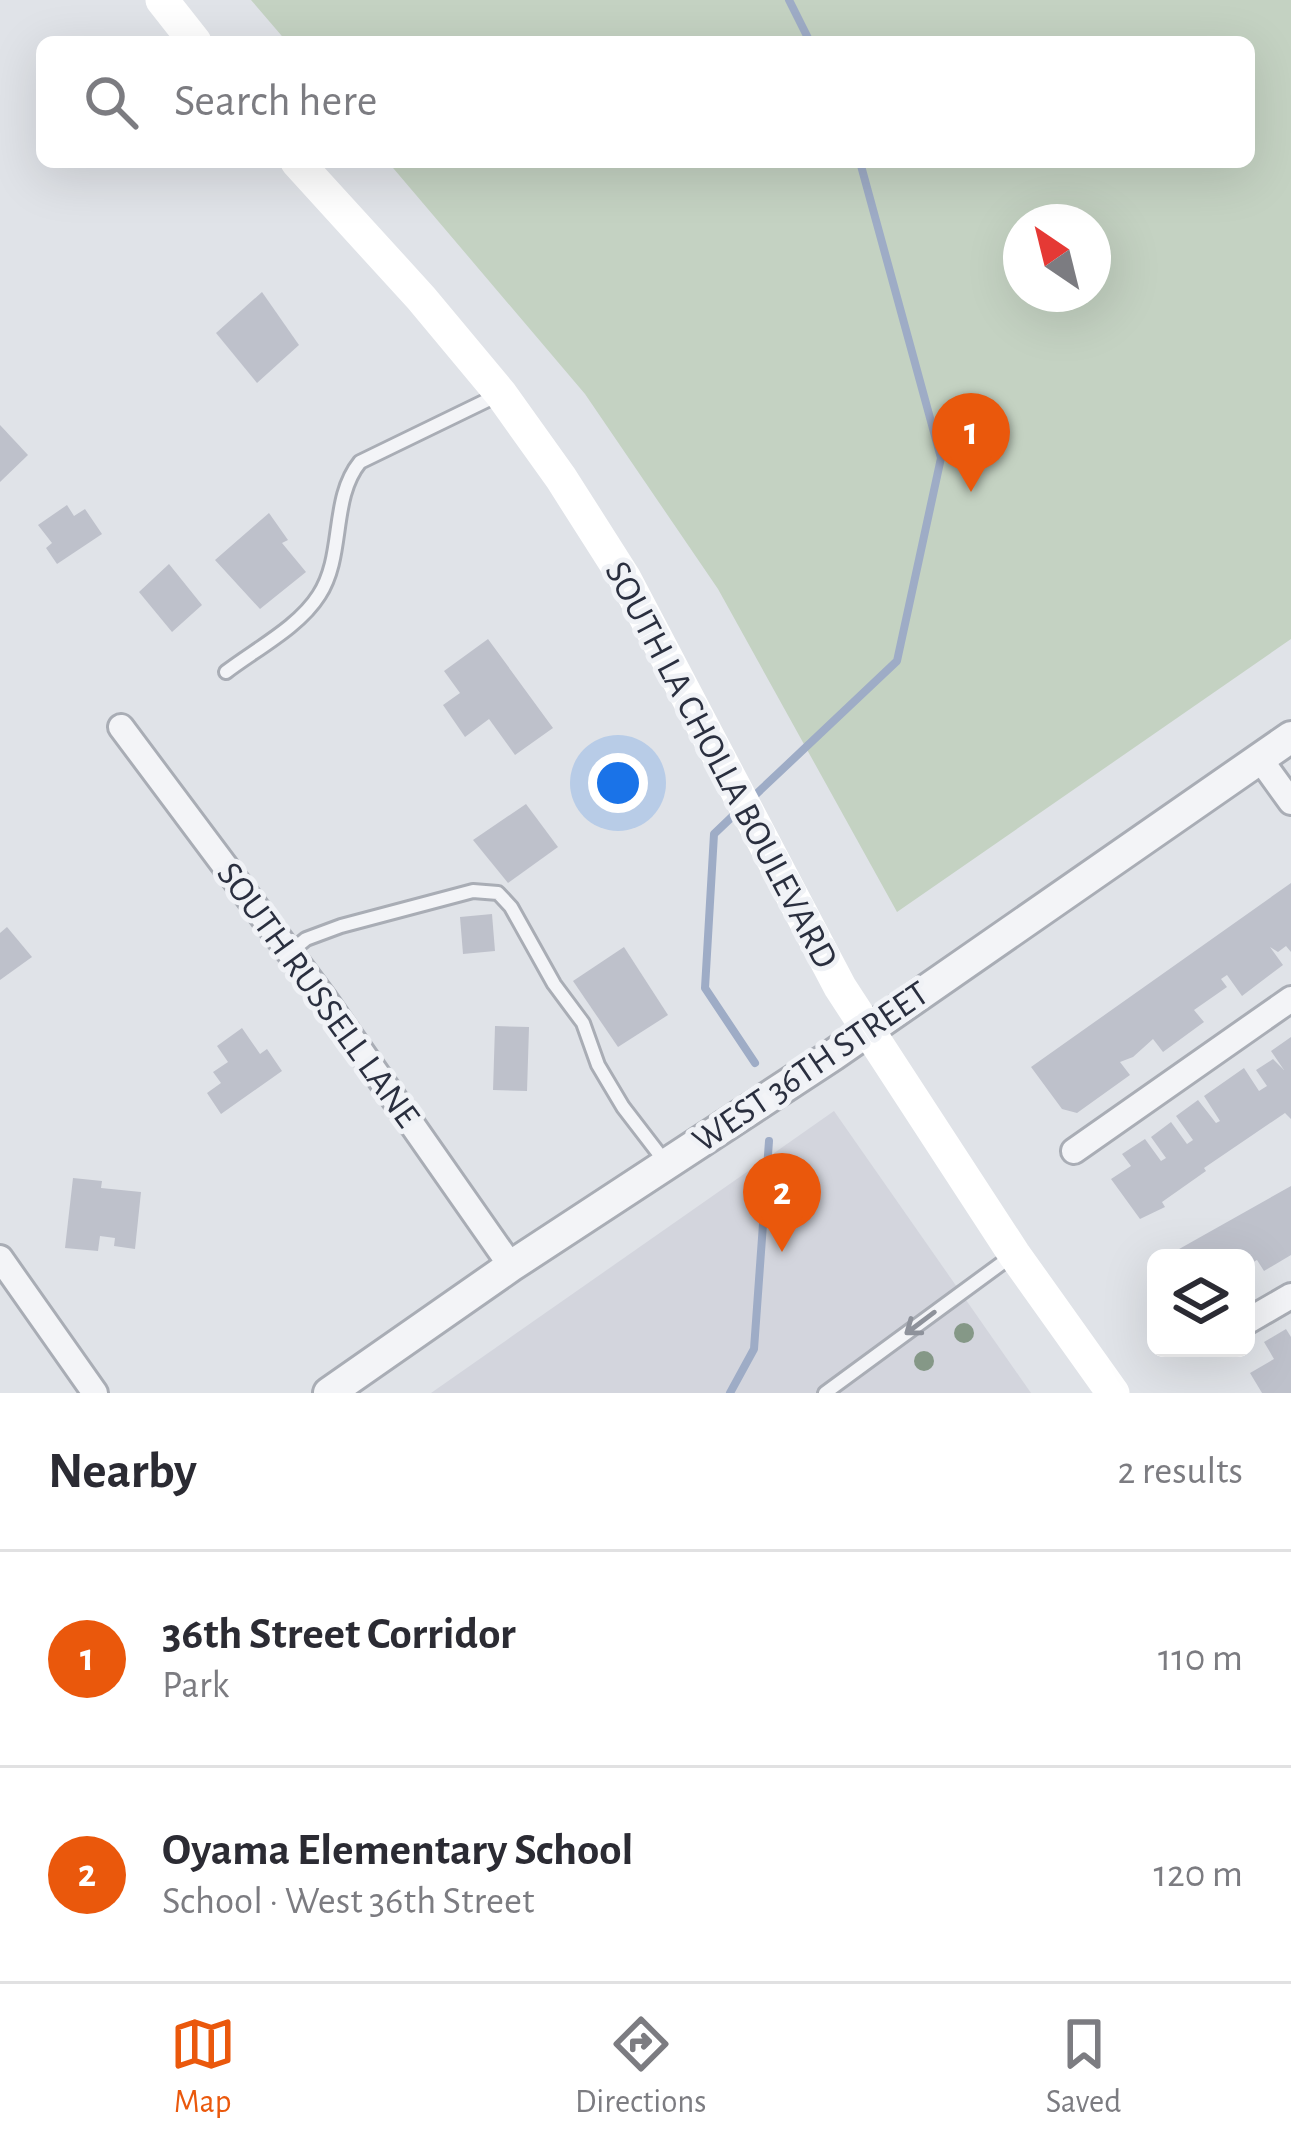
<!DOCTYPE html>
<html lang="en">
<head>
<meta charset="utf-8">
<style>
  :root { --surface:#fff; --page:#f7f7f7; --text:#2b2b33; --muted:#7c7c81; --line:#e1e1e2; --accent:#ea580c }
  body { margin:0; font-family:"Alegreya Sans",sans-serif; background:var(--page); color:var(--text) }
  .controls { position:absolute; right:36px; bottom:36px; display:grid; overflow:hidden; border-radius:18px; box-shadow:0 12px 48px #0002 }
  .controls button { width:108px; height:108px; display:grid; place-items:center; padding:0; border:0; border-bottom:3px solid var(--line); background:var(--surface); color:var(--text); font:60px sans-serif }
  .compass { position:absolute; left:1003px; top:204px; width:108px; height:108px; border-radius:50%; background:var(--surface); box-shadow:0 12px 48px #0002; rotate:325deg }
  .you { position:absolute; left:618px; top:783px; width:42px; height:42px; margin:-30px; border:9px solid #fff; border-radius:50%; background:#1a73e8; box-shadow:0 0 0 18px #1a73e833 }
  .badge { display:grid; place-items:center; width:78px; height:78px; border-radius:50%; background:var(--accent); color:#fff; font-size:39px; font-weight:700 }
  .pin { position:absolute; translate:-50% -99px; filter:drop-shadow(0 3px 6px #0008) }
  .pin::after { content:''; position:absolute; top:63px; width:42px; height:36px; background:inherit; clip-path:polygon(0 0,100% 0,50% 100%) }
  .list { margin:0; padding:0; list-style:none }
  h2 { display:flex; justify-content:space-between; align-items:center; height:156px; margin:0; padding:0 48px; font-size:51px }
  h2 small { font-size:39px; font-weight:400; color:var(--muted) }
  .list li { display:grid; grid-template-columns:78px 1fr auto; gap:36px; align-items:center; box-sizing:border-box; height:216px; padding:0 48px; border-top:3px solid var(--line) }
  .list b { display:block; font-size:45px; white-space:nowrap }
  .list p { margin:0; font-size:39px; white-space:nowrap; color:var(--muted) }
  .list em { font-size:39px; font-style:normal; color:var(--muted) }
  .icon { flex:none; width:66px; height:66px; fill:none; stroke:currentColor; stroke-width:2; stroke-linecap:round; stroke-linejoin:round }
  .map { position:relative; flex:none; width:1291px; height:1393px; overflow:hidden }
  .search { position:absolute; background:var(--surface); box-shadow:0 12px 48px #0002; left:36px; right:36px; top:36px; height:132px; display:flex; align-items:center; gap:30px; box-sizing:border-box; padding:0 42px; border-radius:18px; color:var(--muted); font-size:45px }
  .sheet { height:588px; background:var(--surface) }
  nav { display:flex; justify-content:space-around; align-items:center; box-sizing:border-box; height:168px; border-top:3px solid var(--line); background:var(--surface); font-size:33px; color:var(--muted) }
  nav a { display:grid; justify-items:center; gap:6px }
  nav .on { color:var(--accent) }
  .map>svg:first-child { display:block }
  .built { fill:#d3d5dd }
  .green { fill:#c4d2c2; fill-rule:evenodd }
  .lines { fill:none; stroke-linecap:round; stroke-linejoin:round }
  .stream { stroke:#9eacc6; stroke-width:8 }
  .building { fill:#bec1cb }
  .service-casing { stroke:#a9adb5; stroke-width:18 }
  .minor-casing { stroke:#a9adb5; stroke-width:30 }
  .tertiary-casing { stroke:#a9adb5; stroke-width:36 }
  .service { stroke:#f3f4f7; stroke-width:12 }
  .minor { stroke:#f3f4f7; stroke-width:24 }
  .tertiary { stroke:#f3f4f7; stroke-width:30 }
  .secondary { stroke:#fff; stroke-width:33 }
  .tree { fill:#859887 }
  .oneway { stroke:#8e929b }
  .labels { text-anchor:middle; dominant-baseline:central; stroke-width:10; stroke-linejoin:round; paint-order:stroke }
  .street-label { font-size:36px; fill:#2a2f3f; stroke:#f0f2f6 }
</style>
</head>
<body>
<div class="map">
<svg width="1291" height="1393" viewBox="0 0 1291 1393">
  <rect width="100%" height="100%" fill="#e0e3e8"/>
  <polygon class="built" points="834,1111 1031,1393 431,1393"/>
  <path class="green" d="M251,0h1040v639l-394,273 -179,-323 -133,-195 -197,-232h861v-120h-962zM1021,222h72v72h-72z"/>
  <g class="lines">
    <g class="stream">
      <polyline points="789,0 810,42"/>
      <polyline points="751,799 897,661 941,458 860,162"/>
      <polyline points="736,813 714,834 705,988 755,1063"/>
      <polyline points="730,1393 754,1349 769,1141"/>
    </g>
  </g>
  <g class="building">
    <polygon points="262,292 299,345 257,383 216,333"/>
    <polygon points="0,425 28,455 0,482"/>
    <polygon points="67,505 74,516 85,509 102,534 57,564 46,548 52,543 38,525"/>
    <polygon points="269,513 288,540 282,543 306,572 260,609 215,560"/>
    <polygon points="169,564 202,605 172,632 139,592"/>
    <polygon points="488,639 553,728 515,755 489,719 465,737 443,705 460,693 444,671"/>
    <polygon points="526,804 558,847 508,883 473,840"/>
    <polygon points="1291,883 1291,952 1286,946 1278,952 1270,947 1283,965 1242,996 1227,975 1221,979 1227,987 1194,1010 1204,1022 1163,1052 1153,1039 1133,1057 1120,1062 1130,1075 1077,1113 1062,1109 1031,1067"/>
    <polygon points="492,914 495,951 463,954 460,917"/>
    <polygon points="7,927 32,957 0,980 0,933"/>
    <polygon points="624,947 668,1015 618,1047 573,981"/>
    <polygon points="495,1026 529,1027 527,1091 493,1090"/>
    <polygon points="242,1028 260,1054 267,1049 282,1071 221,1114 207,1093 221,1083 213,1072 228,1062 217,1046"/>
    <polygon points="1291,1037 1291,1119 1285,1113 1204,1168 1206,1171 1162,1202 1165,1207 1140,1219 1111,1179 1131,1166 1122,1154 1145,1139 1161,1161 1166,1158 1151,1137 1171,1122 1187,1144 1193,1140 1176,1116 1198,1100 1216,1123 1220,1121 1204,1096 1244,1068 1259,1091 1267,1086 1256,1070 1273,1059 1284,1070 1271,1051"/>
    <polygon points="73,1178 102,1181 101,1188 141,1192 135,1249 114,1246 115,1238 100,1236 98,1251 65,1248"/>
    <polygon points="1291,1186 1291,1255 1264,1271 1257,1260 1246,1266 1246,1258 1175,1258 1172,1253"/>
    <polygon points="1286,1329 1291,1337 1291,1393 1262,1393 1250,1373 1274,1359 1264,1342"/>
  </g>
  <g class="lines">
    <defs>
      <g id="service">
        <path d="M226,672c30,-23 73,-45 93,-77 26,-40 11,-96 41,-133l140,-68"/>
        <polyline points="289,953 306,939 341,926 473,891 498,893 511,907 554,984 583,1023 598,1065 623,1107 666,1163"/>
        <polyline points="825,1393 1013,1255"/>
      </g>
      <g id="minor">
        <polyline points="121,727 325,1000 511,1266"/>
        <polyline points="1260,759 1291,802"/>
        <polyline points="1074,1151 1291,999"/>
        <polyline points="0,1258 95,1393"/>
        <polyline points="1246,1322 1291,1296"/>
      </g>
      <polyline id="tertiary" points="329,1393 511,1266 833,1055 1291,737"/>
    </defs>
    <use href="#service" class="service-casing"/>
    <use href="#minor" class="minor-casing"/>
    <use href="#tertiary" class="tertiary-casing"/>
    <use href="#service" class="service"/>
    <use href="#minor" class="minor"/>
    <use href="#tertiary" class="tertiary"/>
    <g class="secondary">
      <polyline points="162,0 195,42"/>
      <polyline points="297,162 421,298 501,394 561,478 624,577 840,987 1014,1254 1113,1393"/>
    </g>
  </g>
  <g class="tree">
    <circle cx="964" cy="1333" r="10"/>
    <circle cx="924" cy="1361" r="10"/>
  </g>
  <defs><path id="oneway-shaft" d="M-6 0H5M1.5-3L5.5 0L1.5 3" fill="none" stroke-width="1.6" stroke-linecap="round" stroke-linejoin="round" transform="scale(3)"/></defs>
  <use class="oneway" href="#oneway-shaft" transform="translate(920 1323) rotate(143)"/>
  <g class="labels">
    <g class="street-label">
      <text transform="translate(721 765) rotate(62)">SOUTH LA CHOLLA BOULEVARD</text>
      <text transform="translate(318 995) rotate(54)">SOUTH RUSSELL LANE</text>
      <text transform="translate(811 1067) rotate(-34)">WEST 36TH STREET</text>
    </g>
  </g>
</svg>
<div class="controls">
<button><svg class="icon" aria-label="layers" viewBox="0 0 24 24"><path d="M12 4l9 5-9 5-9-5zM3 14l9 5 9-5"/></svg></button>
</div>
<svg class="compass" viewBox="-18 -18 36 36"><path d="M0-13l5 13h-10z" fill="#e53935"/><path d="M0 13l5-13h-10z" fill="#7c7c81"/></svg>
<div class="you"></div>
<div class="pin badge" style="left:971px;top:492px">1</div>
<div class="pin badge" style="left:782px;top:1252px">2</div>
<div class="search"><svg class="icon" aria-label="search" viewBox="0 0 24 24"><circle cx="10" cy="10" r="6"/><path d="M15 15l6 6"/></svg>Search here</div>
</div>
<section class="sheet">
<h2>Nearby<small>2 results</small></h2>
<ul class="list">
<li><span class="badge">1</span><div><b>36th Street Corridor</b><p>Park</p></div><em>110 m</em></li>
<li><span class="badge">2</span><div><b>Oyama Elementary School</b><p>School · West 36th Street</p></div><em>120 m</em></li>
</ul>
</section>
<nav>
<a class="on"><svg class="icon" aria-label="map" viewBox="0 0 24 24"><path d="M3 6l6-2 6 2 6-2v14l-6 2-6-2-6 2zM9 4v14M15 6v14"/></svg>Map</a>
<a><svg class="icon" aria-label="directions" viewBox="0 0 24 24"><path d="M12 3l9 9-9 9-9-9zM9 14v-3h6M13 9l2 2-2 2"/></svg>Directions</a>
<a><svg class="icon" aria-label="saved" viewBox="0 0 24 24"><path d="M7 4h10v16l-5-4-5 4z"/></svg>Saved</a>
</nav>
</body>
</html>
